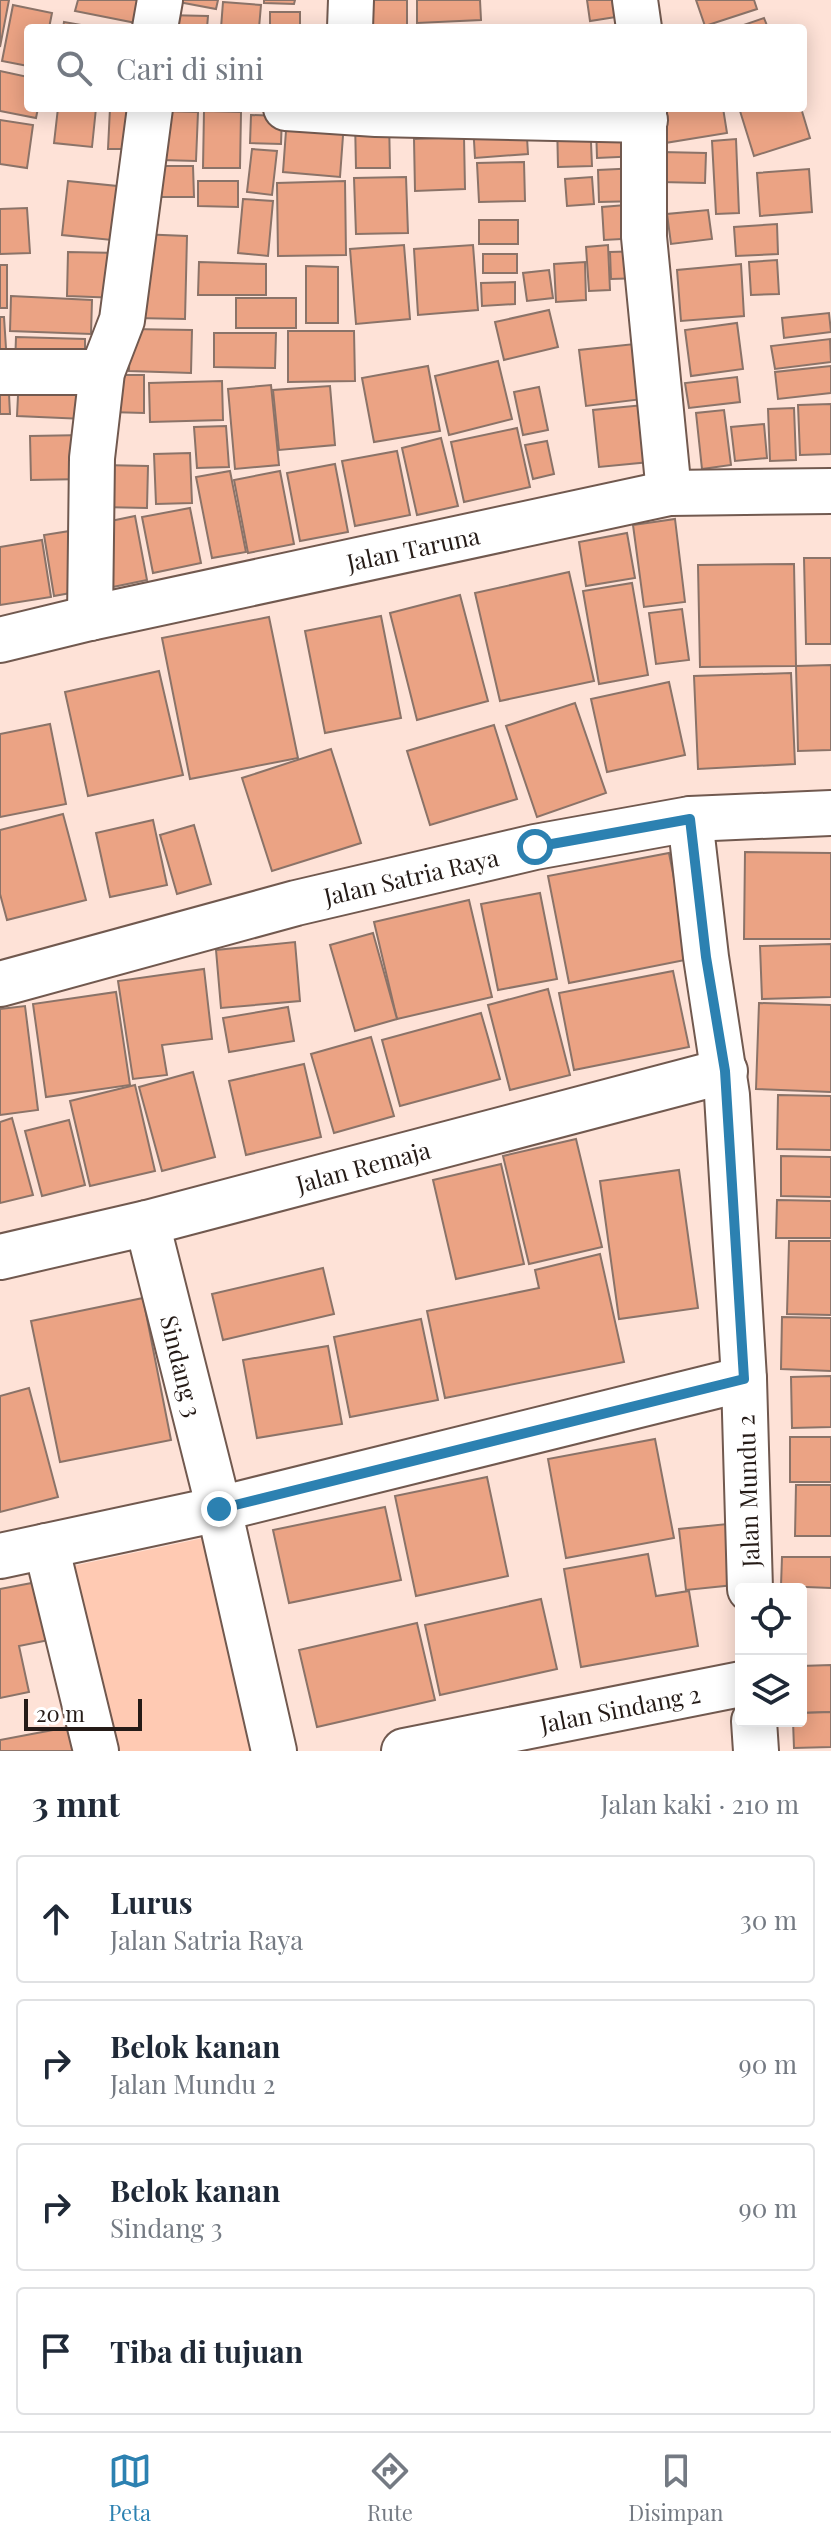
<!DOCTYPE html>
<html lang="id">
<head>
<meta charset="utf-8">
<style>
  :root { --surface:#fff; --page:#f2f2f3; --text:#1f2937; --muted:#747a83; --line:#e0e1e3; --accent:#2c81b1 }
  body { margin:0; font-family:"Playfair Display",serif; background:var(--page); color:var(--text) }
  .controls { position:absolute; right:24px; bottom:24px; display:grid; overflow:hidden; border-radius:8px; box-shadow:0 4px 20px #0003 }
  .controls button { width:72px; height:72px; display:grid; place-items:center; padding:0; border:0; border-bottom:2px solid var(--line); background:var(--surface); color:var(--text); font:40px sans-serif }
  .scale { position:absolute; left:24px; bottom:20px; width:118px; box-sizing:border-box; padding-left:8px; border:4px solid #251b17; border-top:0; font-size:22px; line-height:28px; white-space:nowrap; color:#251b17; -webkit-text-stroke:6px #fff; paint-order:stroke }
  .stop { position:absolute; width:24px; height:24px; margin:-18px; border:6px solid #2c81b1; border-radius:50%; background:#fff }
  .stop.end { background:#2c81b1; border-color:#fff; box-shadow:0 2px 8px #0008 }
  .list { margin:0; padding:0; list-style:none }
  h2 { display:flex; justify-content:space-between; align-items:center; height:104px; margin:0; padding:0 32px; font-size:34px }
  h2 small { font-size:26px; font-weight:400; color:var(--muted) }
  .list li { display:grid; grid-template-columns:52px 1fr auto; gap:24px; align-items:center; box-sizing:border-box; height:128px; margin:0 16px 16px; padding:0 16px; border:2px solid var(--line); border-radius:8px }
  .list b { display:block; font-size:30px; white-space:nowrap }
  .list p { margin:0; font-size:26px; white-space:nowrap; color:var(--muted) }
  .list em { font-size:26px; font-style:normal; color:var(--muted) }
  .icon { flex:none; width:44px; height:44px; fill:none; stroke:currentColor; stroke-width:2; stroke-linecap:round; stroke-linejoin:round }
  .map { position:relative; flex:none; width:831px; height:1751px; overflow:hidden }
  .search { position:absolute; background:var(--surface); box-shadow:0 4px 20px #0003; left:24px; right:24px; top:24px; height:88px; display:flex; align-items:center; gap:20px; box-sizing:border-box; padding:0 28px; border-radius:8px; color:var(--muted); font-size:30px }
  .sheet { height:680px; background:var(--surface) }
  nav { display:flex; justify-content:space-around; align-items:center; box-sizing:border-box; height:112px; border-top:2px solid var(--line); background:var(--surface); font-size:22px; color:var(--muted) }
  nav a { display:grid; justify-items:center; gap:4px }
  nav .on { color:var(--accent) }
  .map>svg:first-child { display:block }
  .green { fill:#ffcab3 }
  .building { fill:#eba384; stroke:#8b7368; stroke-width:2 }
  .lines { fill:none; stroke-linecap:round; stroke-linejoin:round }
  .street-casing { stroke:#71594f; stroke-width:48 }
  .secondary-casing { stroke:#71594f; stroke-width:48 }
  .street { stroke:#fff; stroke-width:44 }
  .secondary { stroke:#fff; stroke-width:44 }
  .route { stroke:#2c81b1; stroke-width:10 }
  .labels { text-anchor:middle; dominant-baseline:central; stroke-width:6; stroke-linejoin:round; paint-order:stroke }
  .street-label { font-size:24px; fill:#251b17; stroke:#fff }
</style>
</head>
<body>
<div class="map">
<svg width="831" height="1751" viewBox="0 0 831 1751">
  <rect width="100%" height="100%" fill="#fee2d7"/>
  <polygon class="green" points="208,1537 257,1751 110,1751 68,1567"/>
  <g class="building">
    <polygon points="0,0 9,0 0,47"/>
    <polygon points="78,0 151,0 146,25 75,11"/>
    <polygon points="168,0 218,0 216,9"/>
    <polygon points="264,0 295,0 294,4 264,3"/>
    <polygon points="359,0 407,0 407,28 358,28"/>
    <polygon points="417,0 480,0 481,20 417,23"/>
    <polygon points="587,0 627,0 629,15 590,21"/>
    <polygon points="696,0 754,0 757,9 705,26"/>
    <polygon points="223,2 261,5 259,28 221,28"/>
    <polygon points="13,5 52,13 49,28 28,28 28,66 2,61"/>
    <rect x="270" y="12" width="30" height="16"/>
    <polygon points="165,15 208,16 207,28 165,28"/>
    <polygon points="764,18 768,28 735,28"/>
    <polygon points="64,22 98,28 63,28"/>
    <rect x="576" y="25" width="59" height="3"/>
    <polygon points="0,71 28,77 28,108 38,108 36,118 0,111"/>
    <polygon points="58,108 96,108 92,147 54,143"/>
    <polygon points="110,108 139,108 138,149 108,149"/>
    <polygon points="659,108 723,108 727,133 665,143"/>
    <polygon points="750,108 801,108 810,138 754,156 740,111"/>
    <polygon points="162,111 198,112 196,161 161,160"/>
    <polygon points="204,111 241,112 240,168 203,168"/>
    <polygon points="251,115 282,116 281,144 250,143"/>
    <polygon points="287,117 344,122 340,177 283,172"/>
    <polygon points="389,119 390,168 356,168 355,120"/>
    <polygon points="590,119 592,166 558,167 557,120"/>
    <polygon points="0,120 33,125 27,168 0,164"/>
    <polygon points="526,121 528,154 475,158 473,124"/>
    <polygon points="596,126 640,126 640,156 597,158"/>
    <polygon points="464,137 465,189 415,191 414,139"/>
    <polygon points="736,139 739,213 716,214 712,141"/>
    <polygon points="252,149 277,151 272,195 247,192"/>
    <polygon points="662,152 706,153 705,183 661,182"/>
    <polygon points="524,162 525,201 479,202 477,163"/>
    <polygon points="148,166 193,166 194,197 148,197"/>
    <polygon points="639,168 640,201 599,202 598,170"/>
    <polygon points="809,169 812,212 760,216 757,173"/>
    <polygon points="406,177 408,233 356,234 354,178"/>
    <polygon points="592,177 594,204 567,206 565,179"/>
    <polygon points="68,181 127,187 122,241 62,235"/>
    <polygon points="198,181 238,181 238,207 198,206"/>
    <polygon points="345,181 346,255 278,256 277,183"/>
    <polygon points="243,199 273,201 268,256 238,253"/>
    <polygon points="638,204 640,238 604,240 602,207"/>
    <polygon points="27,208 30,253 0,254 0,209"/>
    <polygon points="708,210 712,239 671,244 667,214"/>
    <rect x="479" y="220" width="39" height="24"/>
    <polygon points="777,224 778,254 736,256 734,227"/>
    <polygon points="138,234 187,236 185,319 135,318"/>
    <polygon points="404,245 410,319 356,324 350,249"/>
    <polygon points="473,245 478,310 418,315 414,249"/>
    <polygon points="608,245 610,290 589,291 586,247"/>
    <polygon points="643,251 644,278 611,279 610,252"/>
    <polygon points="68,252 120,253 119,298 67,296"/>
    <rect x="483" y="254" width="34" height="19"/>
    <polygon points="777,260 779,294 751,295 749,262"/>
    <polygon points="199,262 266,264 266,295 198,295"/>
    <polygon points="585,262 586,300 556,302 554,264"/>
    <polygon points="741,264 744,316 681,321 677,270"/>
    <rect x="0" y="265" width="7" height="43"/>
    <polygon points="306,266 338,267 338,323 306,323"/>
    <polygon points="549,270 553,298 527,301 523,273"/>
    <polygon points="515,282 515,304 482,306 481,283"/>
    <polygon points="11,296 92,300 91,334 10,331"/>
    <rect x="236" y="298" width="60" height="30"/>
    <polygon points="549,310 558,347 504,360 495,322"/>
    <polygon points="829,313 831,332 784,338 782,318"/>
    <polygon points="0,317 4,317 7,364 0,364"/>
    <polygon points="737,323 743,369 691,376 685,330"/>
    <polygon points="130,329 192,330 191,373 129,371"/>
    <polygon points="288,331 354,331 355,381 288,382"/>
    <polygon points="214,333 276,333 275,368 214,367"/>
    <polygon points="16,337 85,339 85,368 15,366"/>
    <polygon points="830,339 831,362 775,369 771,346"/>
    <polygon points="644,343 651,398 586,406 579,350"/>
    <polygon points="498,361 512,419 449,435 435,376"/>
    <polygon points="428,366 440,431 374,442 362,378"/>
    <polygon points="831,366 831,393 778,399 775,372"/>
    <polygon points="0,374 8,374 10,414 0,414"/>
    <polygon points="19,375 86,379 84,419 17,416"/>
    <polygon points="110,375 144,375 144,413 109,412"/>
    <polygon points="737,377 740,402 689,408 685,383"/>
    <polygon points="222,381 223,420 150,422 149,383"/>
    <polygon points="271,385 279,465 235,469 228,389"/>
    <polygon points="330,386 335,445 279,450 273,390"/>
    <polygon points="539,387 548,430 523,435 514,392"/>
    <polygon points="654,404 660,461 599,467 593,410"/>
    <polygon points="831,404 831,454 800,455 798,405"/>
    <polygon points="794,408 796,460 770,461 768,409"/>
    <polygon points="724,410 731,465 702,469 696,413"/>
    <polygon points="764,424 767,458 735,461 731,427"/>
    <polygon points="226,426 229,467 197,468 194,427"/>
    <polygon points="517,428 530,487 464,502 451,442"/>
    <polygon points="85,435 85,479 31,480 30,436"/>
    <polygon points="441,438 458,506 417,515 402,448"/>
    <polygon points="547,441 554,474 533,479 525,445"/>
    <polygon points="397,451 410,515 355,526 342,461"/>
    <polygon points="190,453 192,503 156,504 154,454"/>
    <polygon points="335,464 348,532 300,541 287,473"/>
    <polygon points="102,465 148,466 147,508 101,507"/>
    <polygon points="230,471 246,552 212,558 196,477"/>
    <polygon points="280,471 294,544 248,553 234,480"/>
    <polygon points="190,508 201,563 153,573 142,517"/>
    <polygon points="135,516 147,580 108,588 96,524"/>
    <polygon points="675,519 685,602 644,607 633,525"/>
    <polygon points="76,530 87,590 54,596 44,535"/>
    <polygon points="627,533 635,578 586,586 579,542"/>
    <polygon points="42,540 51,597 0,605 0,547"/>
    <polygon points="804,558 831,558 831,644 806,644"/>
    <polygon points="794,564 796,666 700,667 698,565"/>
    <polygon points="569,572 594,681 500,701 475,593"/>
    <polygon points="632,583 648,675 599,684 583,591"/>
    <polygon points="460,595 488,701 417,720 390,613"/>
    <polygon points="682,609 689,660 656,664 649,613"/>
    <polygon points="381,616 401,718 325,733 305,631"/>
    <polygon points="269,617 298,758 190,779 162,638"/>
    <polygon points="831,665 831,750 798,751 796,666"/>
    <polygon points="159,671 183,775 88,796 65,692"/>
    <polygon points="791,673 795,764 698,769 694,676"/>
    <polygon points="669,682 685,755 607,772 591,699"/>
    <polygon points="575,703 606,793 537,817 506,726"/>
    <polygon points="50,724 66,804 0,817 0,734"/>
    <polygon points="494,725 517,799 430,825 407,751"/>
    <polygon points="331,749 361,843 272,871 242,778"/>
    <polygon points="63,814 86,900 7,920 0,894 0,830"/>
    <polygon points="153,820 167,885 110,897 96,833"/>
    <polygon points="194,825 211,884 177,894 160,835"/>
    <polygon points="745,852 831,853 831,939 744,939"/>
    <polygon points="669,853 690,959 569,983 548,876"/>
    <polygon points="540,893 557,979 498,990 481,904"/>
    <polygon points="469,900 492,997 397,1019 374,922"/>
    <polygon points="373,933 397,1019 355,1031 330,945"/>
    <polygon points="295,942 300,1001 221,1008 216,950"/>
    <polygon points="831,944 831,997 762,999 760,946"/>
    <polygon points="204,969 212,1039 162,1045 167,1075 133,1079 118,981"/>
    <polygon points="673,971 689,1047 574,1070 559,993"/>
    <polygon points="548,989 570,1075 510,1090 488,1005"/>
    <polygon points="116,992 130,1085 46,1097 33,1004"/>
    <polygon points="759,1003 831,1005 831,1092 756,1089"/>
    <polygon points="25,1006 38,1110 0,1115 0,1009"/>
    <polygon points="288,1007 294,1041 229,1052 223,1018"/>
    <polygon points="481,1013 500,1079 400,1106 382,1040"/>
    <polygon points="371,1037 394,1116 334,1133 311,1054"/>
    <polygon points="304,1064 321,1137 246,1155 229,1081"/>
    <polygon points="193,1072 215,1157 162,1171 139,1087"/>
    <polygon points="135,1085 155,1171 90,1186 70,1101"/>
    <polygon points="778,1095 831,1096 831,1150 777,1149"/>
    <polygon points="12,1118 33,1195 0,1203 0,1122"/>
    <polygon points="69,1120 85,1185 42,1196 25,1131"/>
    <polygon points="576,1139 602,1247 529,1264 503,1156"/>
    <polygon points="781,1156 831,1157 831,1197 781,1196"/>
    <polygon points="501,1164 524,1264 456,1279 433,1180"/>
    <polygon points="679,1170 698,1308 619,1319 600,1181"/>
    <polygon points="777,1200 831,1201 831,1238 776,1238"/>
    <polygon points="789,1241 831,1241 831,1315 787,1314"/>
    <polygon points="600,1254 624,1362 445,1398 427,1311 539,1288 535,1270"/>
    <polygon points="323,1268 334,1314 223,1340 212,1294"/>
    <polygon points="143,1298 171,1440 60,1462 31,1321"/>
    <polygon points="782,1317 831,1318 831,1371 781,1369"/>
    <polygon points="421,1319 438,1400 350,1417 334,1337"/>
    <polygon points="328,1346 342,1424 257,1438 243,1360"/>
    <polygon points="831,1376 831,1427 792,1428 791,1377"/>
    <polygon points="29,1388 58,1497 0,1512 0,1396"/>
    <rect x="790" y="1437" width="41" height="45"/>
    <polygon points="655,1439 674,1538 566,1558 548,1459"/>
    <polygon points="487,1477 508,1576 416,1596 395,1496"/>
    <polygon points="796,1485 831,1485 831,1536 795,1536"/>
    <polygon points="385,1507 401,1580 289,1603 273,1530"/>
    <polygon points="737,1523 744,1584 686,1590 679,1529"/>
    <polygon points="648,1554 656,1596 689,1591 698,1646 581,1667 564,1569"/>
    <polygon points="782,1557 831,1557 831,1588 781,1586"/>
    <polygon points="37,1582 49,1640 19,1646 29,1692 0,1698 0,1589"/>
    <polygon points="541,1599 557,1669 440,1695 425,1625"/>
    <polygon points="417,1623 435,1700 317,1727 299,1650"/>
    <polygon points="831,1665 831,1712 801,1713 801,1666"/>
    <polygon points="831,1712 831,1747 794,1748 793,1721 801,1721 801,1713"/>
    <polygon points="69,1727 74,1751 0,1751 0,1740"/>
  </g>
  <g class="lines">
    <defs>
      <g id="street">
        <polyline points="635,0 639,28"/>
        <polyline points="155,28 160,0"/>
        <polyline points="350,28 351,0"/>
        <polyline points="286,108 376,114 645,120"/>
        <polyline points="644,108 644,237 669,493"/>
        <polyline points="0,372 102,372"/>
        <polyline points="90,618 92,458 102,372 122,320 150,108"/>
        <polyline points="690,819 706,957 727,1095 744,1379 750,1589"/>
        <polyline points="0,984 296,903 535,847 690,819 831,813"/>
        <polyline points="147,1223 219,1509 274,1751"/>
        <polyline points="0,1257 147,1223 725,1071"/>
        <polyline points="46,1546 96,1751"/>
        <polyline points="0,1556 219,1509 744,1379"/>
        <polyline points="754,1721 756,1751"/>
        <polyline points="404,1751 741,1684"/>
      </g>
      <polyline id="secondary" points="0,640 90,618 669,493 831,491"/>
    </defs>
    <use href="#street" class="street-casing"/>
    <use href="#secondary" class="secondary-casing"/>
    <use href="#street" class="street"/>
    <use href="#secondary" class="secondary"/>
  </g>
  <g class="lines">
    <polyline class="route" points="219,1509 744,1379 725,1071 706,957 690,819 535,847"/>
  </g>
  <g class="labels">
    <g class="street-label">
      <text transform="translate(413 548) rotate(-12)">Jalan Taruna</text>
      <text transform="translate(411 876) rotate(-13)">Jalan Satria Raya</text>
      <text transform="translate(363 1166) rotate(-15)">Jalan Remaja</text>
      <text transform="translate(182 1366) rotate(76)">Sindang 3</text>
      <text transform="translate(747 1491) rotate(-92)">Jalan Mundu 2</text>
      <text transform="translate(620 1708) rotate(-11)">Jalan Sindang 2</text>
    </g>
  </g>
</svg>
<div class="controls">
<button><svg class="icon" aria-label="locate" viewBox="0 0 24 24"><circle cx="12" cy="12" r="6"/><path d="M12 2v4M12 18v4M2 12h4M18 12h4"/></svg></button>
<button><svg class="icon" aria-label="layers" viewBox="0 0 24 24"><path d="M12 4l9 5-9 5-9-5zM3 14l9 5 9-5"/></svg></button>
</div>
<div class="scale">20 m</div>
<div class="stop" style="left:535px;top:847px"></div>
<div class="stop end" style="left:219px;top:1509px"></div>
<div class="search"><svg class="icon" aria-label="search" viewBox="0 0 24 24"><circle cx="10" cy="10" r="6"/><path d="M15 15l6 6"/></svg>Cari di sini</div>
</div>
<section class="sheet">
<h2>3 mnt<small>Jalan kaki · 210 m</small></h2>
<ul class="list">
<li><svg class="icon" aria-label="ahead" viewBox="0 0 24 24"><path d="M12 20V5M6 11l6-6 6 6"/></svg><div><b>Lurus</b><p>Jalan Satria Raya</p></div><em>30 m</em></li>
<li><svg class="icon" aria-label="right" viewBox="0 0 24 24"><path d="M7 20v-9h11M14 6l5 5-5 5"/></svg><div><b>Belok kanan</b><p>Jalan Mundu 2</p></div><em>90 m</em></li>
<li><svg class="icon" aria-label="right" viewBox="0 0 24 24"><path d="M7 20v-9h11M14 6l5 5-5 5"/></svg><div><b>Belok kanan</b><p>Sindang 3</p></div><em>90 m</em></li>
<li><svg class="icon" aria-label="arrive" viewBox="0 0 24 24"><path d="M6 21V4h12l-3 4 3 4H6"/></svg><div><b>Tiba di tujuan</b></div></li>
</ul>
</section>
<nav>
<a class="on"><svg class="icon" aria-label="map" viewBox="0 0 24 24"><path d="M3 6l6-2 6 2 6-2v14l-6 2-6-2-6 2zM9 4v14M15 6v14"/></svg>Peta</a>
<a><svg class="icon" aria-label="directions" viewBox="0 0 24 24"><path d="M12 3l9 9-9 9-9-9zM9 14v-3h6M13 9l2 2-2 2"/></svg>Rute</a>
<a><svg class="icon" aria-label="saved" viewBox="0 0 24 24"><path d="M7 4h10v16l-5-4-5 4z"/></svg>Disimpan</a>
</nav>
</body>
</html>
